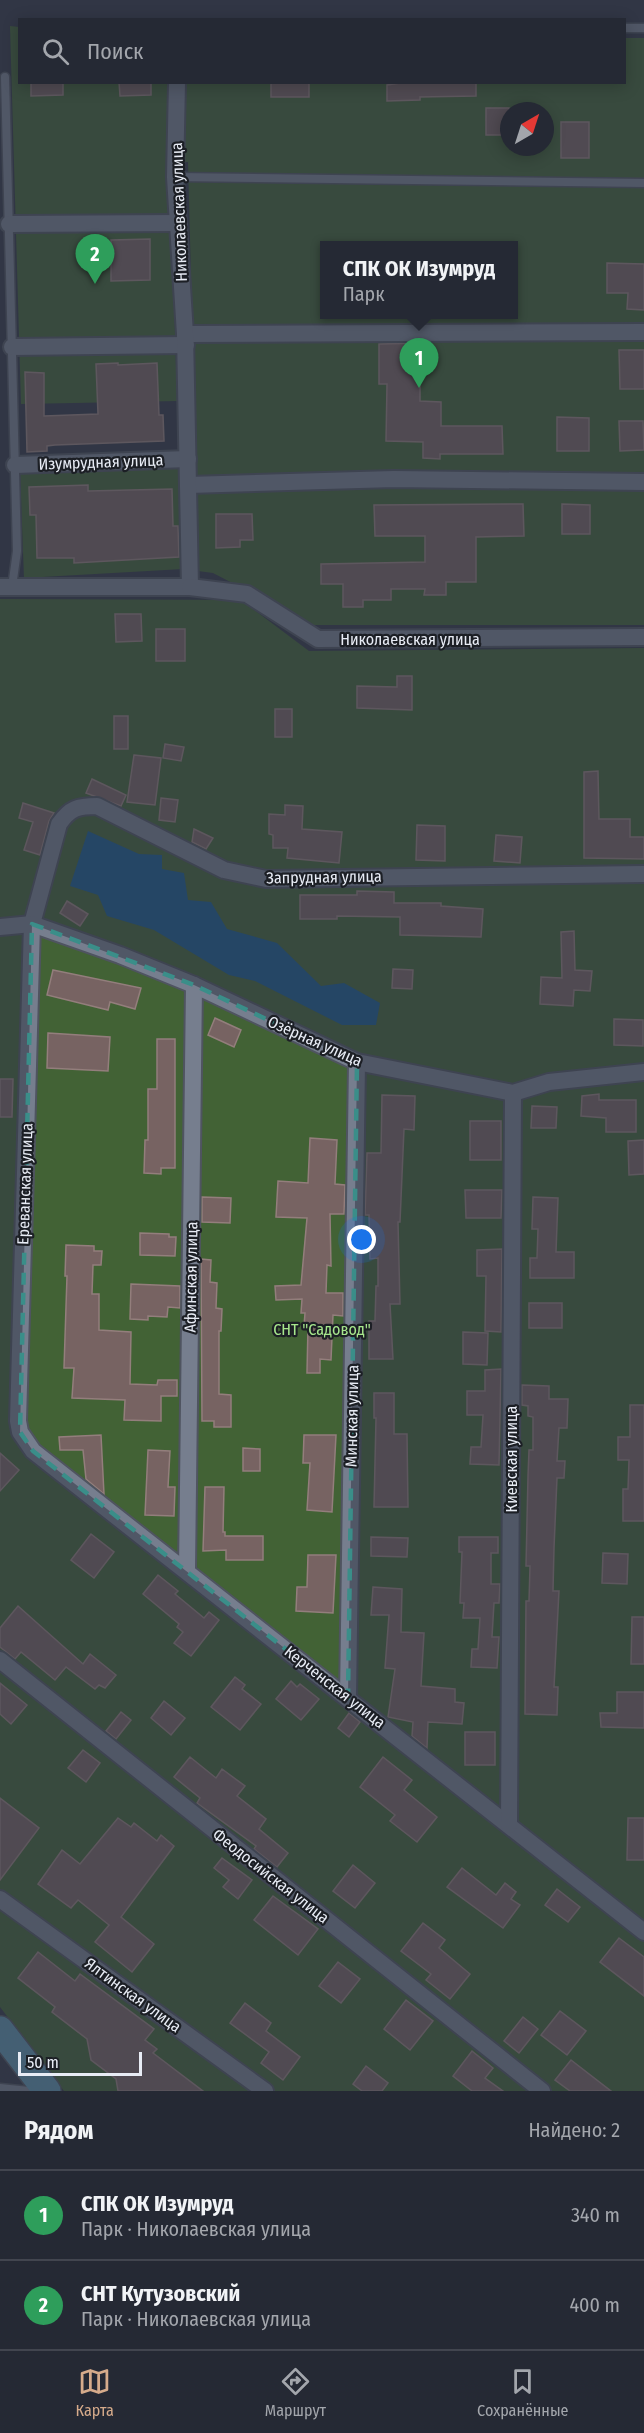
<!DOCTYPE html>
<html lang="ru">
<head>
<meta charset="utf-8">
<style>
  :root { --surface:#252934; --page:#313540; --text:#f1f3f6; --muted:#a3a6ac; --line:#42454f; --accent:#d6ab8b }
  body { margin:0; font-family:"Fira Sans Condensed",sans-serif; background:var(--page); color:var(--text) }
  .compass { position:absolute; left:500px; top:102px; width:54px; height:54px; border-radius:50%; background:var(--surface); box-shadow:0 3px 15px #0003; rotate:39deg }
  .scale { position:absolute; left:18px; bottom:15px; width:124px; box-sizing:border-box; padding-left:6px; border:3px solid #e8ecf5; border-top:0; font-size:16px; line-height:21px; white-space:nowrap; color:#e8ecf5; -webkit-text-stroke:4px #1c1f25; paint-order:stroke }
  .you { position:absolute; left:362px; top:1240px; width:21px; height:21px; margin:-15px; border:4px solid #fff; border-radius:50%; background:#1a73e8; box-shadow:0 0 0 9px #1a73e833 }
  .badge { display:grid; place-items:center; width:39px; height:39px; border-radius:50%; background:var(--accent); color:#fff; font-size:20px; font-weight:700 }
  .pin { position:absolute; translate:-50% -50px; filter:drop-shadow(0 2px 3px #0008) }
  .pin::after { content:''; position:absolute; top:32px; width:21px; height:18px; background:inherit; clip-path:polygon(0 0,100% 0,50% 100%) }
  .popup { position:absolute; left:320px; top:241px; width:198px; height:78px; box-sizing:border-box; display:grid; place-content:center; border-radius:0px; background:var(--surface); filter:drop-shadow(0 2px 4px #0005); font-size:20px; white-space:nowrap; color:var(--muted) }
  .popup b { font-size:22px; color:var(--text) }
  .popup::after { content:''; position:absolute; left:50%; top:100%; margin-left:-12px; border:12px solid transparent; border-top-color:var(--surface) }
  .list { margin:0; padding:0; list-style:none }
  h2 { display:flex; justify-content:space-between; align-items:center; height:78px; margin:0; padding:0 24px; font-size:26px }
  h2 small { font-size:20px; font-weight:400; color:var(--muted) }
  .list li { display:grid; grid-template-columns:39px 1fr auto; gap:18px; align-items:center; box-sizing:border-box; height:90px; padding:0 24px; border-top:2px solid var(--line) }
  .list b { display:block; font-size:22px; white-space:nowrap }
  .list p { margin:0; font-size:20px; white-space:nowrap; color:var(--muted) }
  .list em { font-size:20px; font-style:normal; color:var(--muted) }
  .icon { flex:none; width:33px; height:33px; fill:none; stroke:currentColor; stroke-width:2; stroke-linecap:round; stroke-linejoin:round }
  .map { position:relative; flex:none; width:644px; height:2091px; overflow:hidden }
  .search { position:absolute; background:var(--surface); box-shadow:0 3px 15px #0003; left:18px; right:18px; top:18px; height:66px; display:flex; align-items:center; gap:15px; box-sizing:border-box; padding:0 21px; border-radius:0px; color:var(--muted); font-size:22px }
  .sheet { height:258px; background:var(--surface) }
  nav { display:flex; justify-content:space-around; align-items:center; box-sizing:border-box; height:84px; border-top:2px solid var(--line); background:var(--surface); font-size:16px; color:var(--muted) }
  nav a { display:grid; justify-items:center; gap:3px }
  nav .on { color:var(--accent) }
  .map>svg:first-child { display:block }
  .green { fill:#426235; fill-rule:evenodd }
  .water { fill:#17598c }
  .building { fill:#776362; stroke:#937e7c; stroke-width:1.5 }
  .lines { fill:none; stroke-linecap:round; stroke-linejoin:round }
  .lane-casing { stroke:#4f5460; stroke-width:11 }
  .street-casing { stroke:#4f5460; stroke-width:20 }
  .primary-casing { stroke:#4f5460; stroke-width:30 }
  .lane { stroke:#767e8e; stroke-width:8 }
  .street { stroke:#767e8e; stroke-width:16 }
  .primary { stroke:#5b91ab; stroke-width:27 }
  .marked { fill:none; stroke:#3a8e89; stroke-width:4.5; stroke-dasharray:12 8; stroke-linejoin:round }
  .labels { text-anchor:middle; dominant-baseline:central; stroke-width:4.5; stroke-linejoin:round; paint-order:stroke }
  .street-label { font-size:16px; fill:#e8ecf5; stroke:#1c1f25 }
  .park-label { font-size:16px; fill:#a7e78d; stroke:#1c1f25 }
</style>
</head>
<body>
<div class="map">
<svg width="644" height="2091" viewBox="0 0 644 2091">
  <rect width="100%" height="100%" fill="#313745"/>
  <g class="green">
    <path d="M10,26l9,1 1,55h604l1,-44h19v587h-331l-100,-52 -30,-4 -159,9 -4,-107 176,-5 -8,-304 -18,1 7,238 -156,3zM509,111h36v36h-36zM324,246h190v68h-190z"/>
    <polygon points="0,599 241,600 309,651 644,648 644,2091 64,2091 0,2007"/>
  </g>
  <polygon class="water" points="88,831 139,854 162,855 162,869 184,873 188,900 211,902 227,929 277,943 321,986 344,983 380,1003 376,1025 342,1025 255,981 229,975 154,930 107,916 98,895 70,886"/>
  <g class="building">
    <polygon points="31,82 63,82 63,95 31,96"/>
    <polygon points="119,82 151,82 151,95 120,96"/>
    <rect x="271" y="82" width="38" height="15"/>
    <polygon points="407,82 476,82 476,96 420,97 420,100 387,101 387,85"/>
    <rect x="486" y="108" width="23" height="27"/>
    <rect x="561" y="122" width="28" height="36"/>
    <polygon points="150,239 150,280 111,281 111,240"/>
    <polygon points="607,263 644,264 644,310 627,309 628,293 607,293"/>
    <polygon points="420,343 420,401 441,402 441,426 502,426 503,454 440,454 440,459 423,458 423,442 386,441 387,384 379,384 379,344"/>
    <polygon points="619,350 644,350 644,389 620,389"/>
    <polygon points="118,363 118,365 157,363 159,415 163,415 164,441 55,445 47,446 47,451 27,452 25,372 44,373 44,416 98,414 96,364"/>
    <polygon points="557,417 589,418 589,451 557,451"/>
    <polygon points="619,421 643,421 644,450 620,451"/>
    <polygon points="88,485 88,491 172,489 173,526 178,526 179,557 74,563 74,558 37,558 36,515 30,515 29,487"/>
    <polygon points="523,504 524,536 476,537 476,582 446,582 446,595 424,595 425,589 391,589 391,600 363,600 363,607 343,607 343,584 321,584 321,564 425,562 425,536 375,536 374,505"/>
    <polygon points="562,504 590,505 590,534 562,534"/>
    <polygon points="216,514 252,514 253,540 240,540 240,547 216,548"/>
    <polygon points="115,614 141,614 142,641 116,642"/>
    <rect x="156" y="629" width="29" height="32"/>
    <polygon points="397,676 412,676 412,710 357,708 357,686 397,687"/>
    <rect x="275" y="709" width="17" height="28"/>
    <rect x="114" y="716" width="14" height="33"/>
    <polygon points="165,744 184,747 181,761 163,758"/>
    <polygon points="134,755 161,758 155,805 127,802"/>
    <polygon points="598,771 599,819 630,819 630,837 644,837 644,859 584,858 584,772"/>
    <polygon points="92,779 126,795 121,806 86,793"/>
    <polygon points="161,798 178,800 175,822 159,820"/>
    <polygon points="23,803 54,813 49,821 40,855 24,850 33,822 19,818"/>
    <polygon points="285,805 303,806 302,829 342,832 339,863 287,858 288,848 273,848 273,835 269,834 269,814 285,815"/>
    <polygon points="417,825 445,826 445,861 416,860"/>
    <polygon points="194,829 213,838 206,849 192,842"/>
    <polygon points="496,835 522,837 520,863 494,861"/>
    <polygon points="357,891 394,892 394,903 441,903 441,906 483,909 481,937 400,935 400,917 337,916 337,919 300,919 300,895 357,895"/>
    <polygon points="67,901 88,914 80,926 60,913"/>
    <polygon points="574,931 575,970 592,971 590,991 574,990 573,1006 540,1004 541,977 562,978 561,932"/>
    <polygon points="393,969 413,970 412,989 392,988"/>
    <polygon points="53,970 141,988 135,1009 110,1002 108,1010 47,995"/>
    <polygon points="215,1018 241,1030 234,1047 208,1035"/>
    <polygon points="614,1019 643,1020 643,1046 614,1045"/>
    <polygon points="48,1033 110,1037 108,1071 47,1068"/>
    <polygon points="157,1039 175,1039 175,1168 161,1168 161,1174 144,1173 145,1140 148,1140 148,1089 157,1089"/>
    <polygon points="0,1079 13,1079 12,1117 0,1117"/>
    <polygon points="599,1094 599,1100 636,1100 636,1132 606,1132 606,1118 581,1116 582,1096"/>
    <polygon points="382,1095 415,1096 414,1130 404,1129 400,1222 398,1222 400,1304 390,1304 393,1359 369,1359 369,1321 375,1321 376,1286 378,1286 378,1258 370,1259 369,1215 365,1215 367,1153 381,1153"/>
    <polygon points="532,1106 557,1107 556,1128 531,1128"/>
    <rect x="470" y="1121" width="31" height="39"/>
    <polygon points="310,1138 337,1140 335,1184 345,1185 344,1214 330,1214 331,1266 327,1265 326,1293 343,1293 343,1316 333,1315 331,1360 320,1359 320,1373 307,1373 308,1326 304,1326 305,1313 301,1313 302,1299 276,1300 275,1286 301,1285 307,1218 276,1217 278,1181 308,1183"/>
    <polygon points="644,1140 644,1174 629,1175 628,1141"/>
    <polygon points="465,1190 502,1190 501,1218 466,1218"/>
    <polygon points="202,1197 231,1198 230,1223 202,1222"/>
    <polygon points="533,1197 558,1198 556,1252 574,1252 574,1278 530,1278 530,1258 537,1258 538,1229 532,1229"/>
    <polygon points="140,1233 169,1234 169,1237 176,1237 175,1256 140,1255"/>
    <polygon points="66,1245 94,1246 94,1251 102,1251 101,1265 93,1265 92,1294 99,1294 99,1330 131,1332 130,1384 157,1385 158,1380 177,1380 177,1396 161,1396 161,1421 124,1420 125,1400 72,1398 74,1368 64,1368 67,1276 65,1276"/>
    <polygon points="502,1249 501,1332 485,1331 486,1276 477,1276 477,1250"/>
    <polygon points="201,1259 211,1260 210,1282 217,1283 216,1308 222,1309 221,1331 219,1331 219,1394 231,1395 231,1427 214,1427 214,1421 202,1421"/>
    <polygon points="131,1284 180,1286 180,1308 168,1307 167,1317 148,1316 148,1320 130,1319"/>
    <rect x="529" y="1303" width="33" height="25"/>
    <polygon points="463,1332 488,1333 487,1365 463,1364"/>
    <polygon points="501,1369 499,1465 470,1464 471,1447 481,1447 483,1415 467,1415 467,1391 485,1391 485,1370"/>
    <polygon points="522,1385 549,1386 549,1399 568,1399 567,1428 559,1428 557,1461 565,1461 564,1478 557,1478 554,1548 553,1591 559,1591 554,1687 558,1687 557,1715 525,1714 526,1601 529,1601 530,1566 526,1566 528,1476 529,1450 533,1450 533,1417 528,1416 528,1406 522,1405"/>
    <polygon points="374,1393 394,1393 394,1434 407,1434 408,1507 374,1507 376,1418 374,1418"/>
    <polygon points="630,1405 644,1405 644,1521 623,1521 623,1489 628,1489 629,1460 618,1460 618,1437 630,1437"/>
    <polygon points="101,1435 104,1494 86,1479 83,1450 60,1450 59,1437"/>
    <polygon points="304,1435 336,1435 332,1512 307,1510 310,1463 303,1463"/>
    <polygon points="243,1448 260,1449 260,1471 243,1471"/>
    <polygon points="148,1450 170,1451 168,1487 175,1487 174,1516 145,1515"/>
    <polygon points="0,1453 19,1470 0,1491"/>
    <polygon points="205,1487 224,1487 223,1532 225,1532 225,1536 263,1536 263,1560 226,1560 226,1550 203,1551"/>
    <polygon points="91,1534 114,1552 94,1578 71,1560"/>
    <polygon points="371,1537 408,1538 407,1557 371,1556"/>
    <polygon points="459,1537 498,1537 498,1553 491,1553 491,1584 500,1584 499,1603 494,1603 492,1637 499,1637 497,1668 471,1667 472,1649 478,1649 480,1618 463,1618 464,1603 460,1603 462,1552 459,1552"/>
    <polygon points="603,1553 628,1554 627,1584 602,1583"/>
    <polygon points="308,1555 336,1555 333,1613 296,1611 297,1587 307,1587"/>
    <polygon points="158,1575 178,1591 175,1594 204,1618 209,1612 219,1620 191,1656 174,1643 183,1632 177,1627 179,1624 143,1594"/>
    <polygon points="373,1587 402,1589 401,1632 424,1633 421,1686 455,1689 455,1702 464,1703 462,1724 428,1722 427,1748 412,1736 413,1722 388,1717 395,1669 385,1668 389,1615 371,1615"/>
    <polygon points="18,1606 83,1664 90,1654 116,1675 105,1688 99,1685 95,1689 66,1667 55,1680 21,1652 15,1659 0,1647 0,1628"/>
    <polygon points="632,1617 644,1617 644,1664 631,1664"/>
    <polygon points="235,1677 245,1685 242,1689 261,1704 240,1730 211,1707"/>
    <polygon points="291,1681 297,1687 300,1684 319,1699 301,1720 276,1699"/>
    <polygon points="0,1683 27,1705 11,1724 0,1714"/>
    <polygon points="617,1692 644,1692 644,1728 601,1727 600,1713 617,1713"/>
    <polygon points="164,1701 185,1718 171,1735 151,1718"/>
    <polygon points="121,1712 131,1720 116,1739 106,1731"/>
    <polygon points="349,1713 360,1722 349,1737 338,1728"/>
    <rect x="465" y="1732" width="30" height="33"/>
    <polygon points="83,1750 100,1763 86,1782 68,1768"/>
    <polygon points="190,1757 216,1778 222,1769 245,1786 237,1796 266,1819 259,1829 288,1853 277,1867 254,1849 256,1846 197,1803 200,1798 174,1777"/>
    <polygon points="383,1757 412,1780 404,1790 437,1817 417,1842 390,1821 395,1815 360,1787"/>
    <polygon points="0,1798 39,1828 0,1880"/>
    <polygon points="118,1818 131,1827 134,1823 157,1841 161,1835 174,1846 121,1917 154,1944 132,1972 95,1942 109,1925 78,1900 71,1908 38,1884 62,1850 80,1864"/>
    <polygon points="628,1818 644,1818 644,1860 627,1860"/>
    <polygon points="222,1858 252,1880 238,1899 223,1887 229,1880 214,1868"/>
    <polygon points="353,1865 375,1883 355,1908 333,1891"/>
    <polygon points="462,1868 496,1895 505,1883 516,1892 511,1899 520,1905 503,1928 447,1887"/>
    <polygon points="557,1889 580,1907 568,1922 545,1905"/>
    <polygon points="273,1896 318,1929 298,1955 254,1920"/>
    <polygon points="423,1923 445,1940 439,1948 470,1974 450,1999 426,1980 431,1974 401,1951"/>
    <polygon points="619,1938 644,1957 644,1996 600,1962"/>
    <polygon points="38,1952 75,1981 80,1974 154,2029 145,2040 157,2049 153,2053 203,2091 118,2091 116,2079 91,2060 87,2039 52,2012 55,2007 18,1978"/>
    <polygon points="338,1962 360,1979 341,2003 319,1986"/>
    <polygon points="406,2000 433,2021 410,2050 384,2029"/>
    <polygon points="245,2003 271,2023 266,2031 300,2057 283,2080 261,2063 269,2052 230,2023"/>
    <polygon points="560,2011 586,2031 567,2055 541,2035"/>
    <polygon points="523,2017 538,2029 519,2053 504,2041"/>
    <polygon points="472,2051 493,2068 485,2078 503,2091 472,2091 453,2076"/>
    <polygon points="571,2060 611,2091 570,2091 555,2080"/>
    <polygon points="366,2066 388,2083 382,2091 362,2091 353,2084"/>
  </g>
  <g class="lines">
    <defs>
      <g id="lane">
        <polyline points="624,28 644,28"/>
        <polyline points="5,77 17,551 12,587"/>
        <polyline points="175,177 644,183"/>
        <polyline points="0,2088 29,2091"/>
      </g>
      <g id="street">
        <polyline points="9,224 178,223"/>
        <polyline points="185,334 644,332"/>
        <polyline points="12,347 186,345"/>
        <polyline points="15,465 188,459"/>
        <polyline points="188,485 394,479 644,482"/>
        <polyline points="0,587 190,587 185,334 175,177 177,82"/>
        <polyline points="190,587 247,594 318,639 644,637"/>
        <path d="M644,874l-378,5 -42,-9 -127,-64c-19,0 -27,2 -38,18l-27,100 -14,497 2,11 13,19 611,481"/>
        <polyline points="0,927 32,924 120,955 194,985 357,1062 513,1093 549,1082 644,1072"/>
        <polyline points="187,1570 194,985"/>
        <polyline points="0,1660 542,2091"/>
        <polyline points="348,1698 357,1062"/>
        <polyline points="509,1825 513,1093"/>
        <polyline points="0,1899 265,2091"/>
      </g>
      <polyline id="primary" points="0,2030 47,2091"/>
    </defs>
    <use href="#lane" class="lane-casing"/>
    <use href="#street" class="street-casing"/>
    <use href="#primary" class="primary-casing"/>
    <use href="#lane" class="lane"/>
    <use href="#street" class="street"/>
    <use href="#primary" class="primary"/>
  </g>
  <path d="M0 0H644V2091H0ZM32,924l162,61 163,77 -9,636 -315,-247 -13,-19z" fill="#313745" fill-opacity=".55" fill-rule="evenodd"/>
  <path class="marked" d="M32,924l162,61 163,77 -9,636 -315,-247 -13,-19z"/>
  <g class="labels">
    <g class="street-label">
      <text transform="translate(179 212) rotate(-92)">Николаевская улица</text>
      <text transform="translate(101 462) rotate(-2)">Изумрудная улица</text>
      <text x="410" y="639">Николаевская улица</text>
      <text transform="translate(324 877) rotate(-1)">Запрудная улица</text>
      <text transform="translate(315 1041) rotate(24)">Озёрная улица</text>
      <text transform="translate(25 1184) rotate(-88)">Ереванская улица</text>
      <text transform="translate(191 1277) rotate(-89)">Афинская улица</text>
      <text transform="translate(352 1416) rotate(-89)">Минская улица</text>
      <text transform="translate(511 1459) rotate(-90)">Киевская улица</text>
      <text transform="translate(335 1687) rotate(38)">Керченская улица</text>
      <text transform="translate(271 1876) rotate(38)">Феодосийская улица</text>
      <text transform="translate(133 1995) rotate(36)">Ялтинская улица</text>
    </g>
    <g class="park-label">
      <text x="322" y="1329">СНТ "Садовод"</text>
    </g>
  </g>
</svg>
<svg class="compass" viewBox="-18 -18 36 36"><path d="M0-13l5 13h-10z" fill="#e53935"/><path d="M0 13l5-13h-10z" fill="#a3a6ac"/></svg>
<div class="scale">50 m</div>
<div class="you"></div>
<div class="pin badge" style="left:419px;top:388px;background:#2e9e5b">1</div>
<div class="popup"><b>СПК ОК Изумруд</b>Парк</div>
<div class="pin badge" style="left:95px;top:284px;background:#2e9e5b">2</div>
<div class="search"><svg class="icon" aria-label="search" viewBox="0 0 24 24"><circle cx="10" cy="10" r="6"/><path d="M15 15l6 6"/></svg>Поиск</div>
</div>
<section class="sheet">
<h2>Рядом<small>Найдено: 2</small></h2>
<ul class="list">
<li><span class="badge" style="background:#2e9e5b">1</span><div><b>СПК ОК Изумруд</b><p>Парк · Николаевская улица</p></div><em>340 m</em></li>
<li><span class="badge" style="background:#2e9e5b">2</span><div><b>СНТ Кутузовский</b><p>Парк · Николаевская улица</p></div><em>400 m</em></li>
</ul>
</section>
<nav>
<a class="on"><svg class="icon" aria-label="map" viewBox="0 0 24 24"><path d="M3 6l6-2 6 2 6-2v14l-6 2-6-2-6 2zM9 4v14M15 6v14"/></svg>Карта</a>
<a><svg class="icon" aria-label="directions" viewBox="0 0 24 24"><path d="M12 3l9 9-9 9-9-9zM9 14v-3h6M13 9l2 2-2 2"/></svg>Маршрут</a>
<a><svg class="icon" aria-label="saved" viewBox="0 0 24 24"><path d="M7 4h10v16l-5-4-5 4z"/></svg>Сохранённые</a>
</nav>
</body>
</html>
